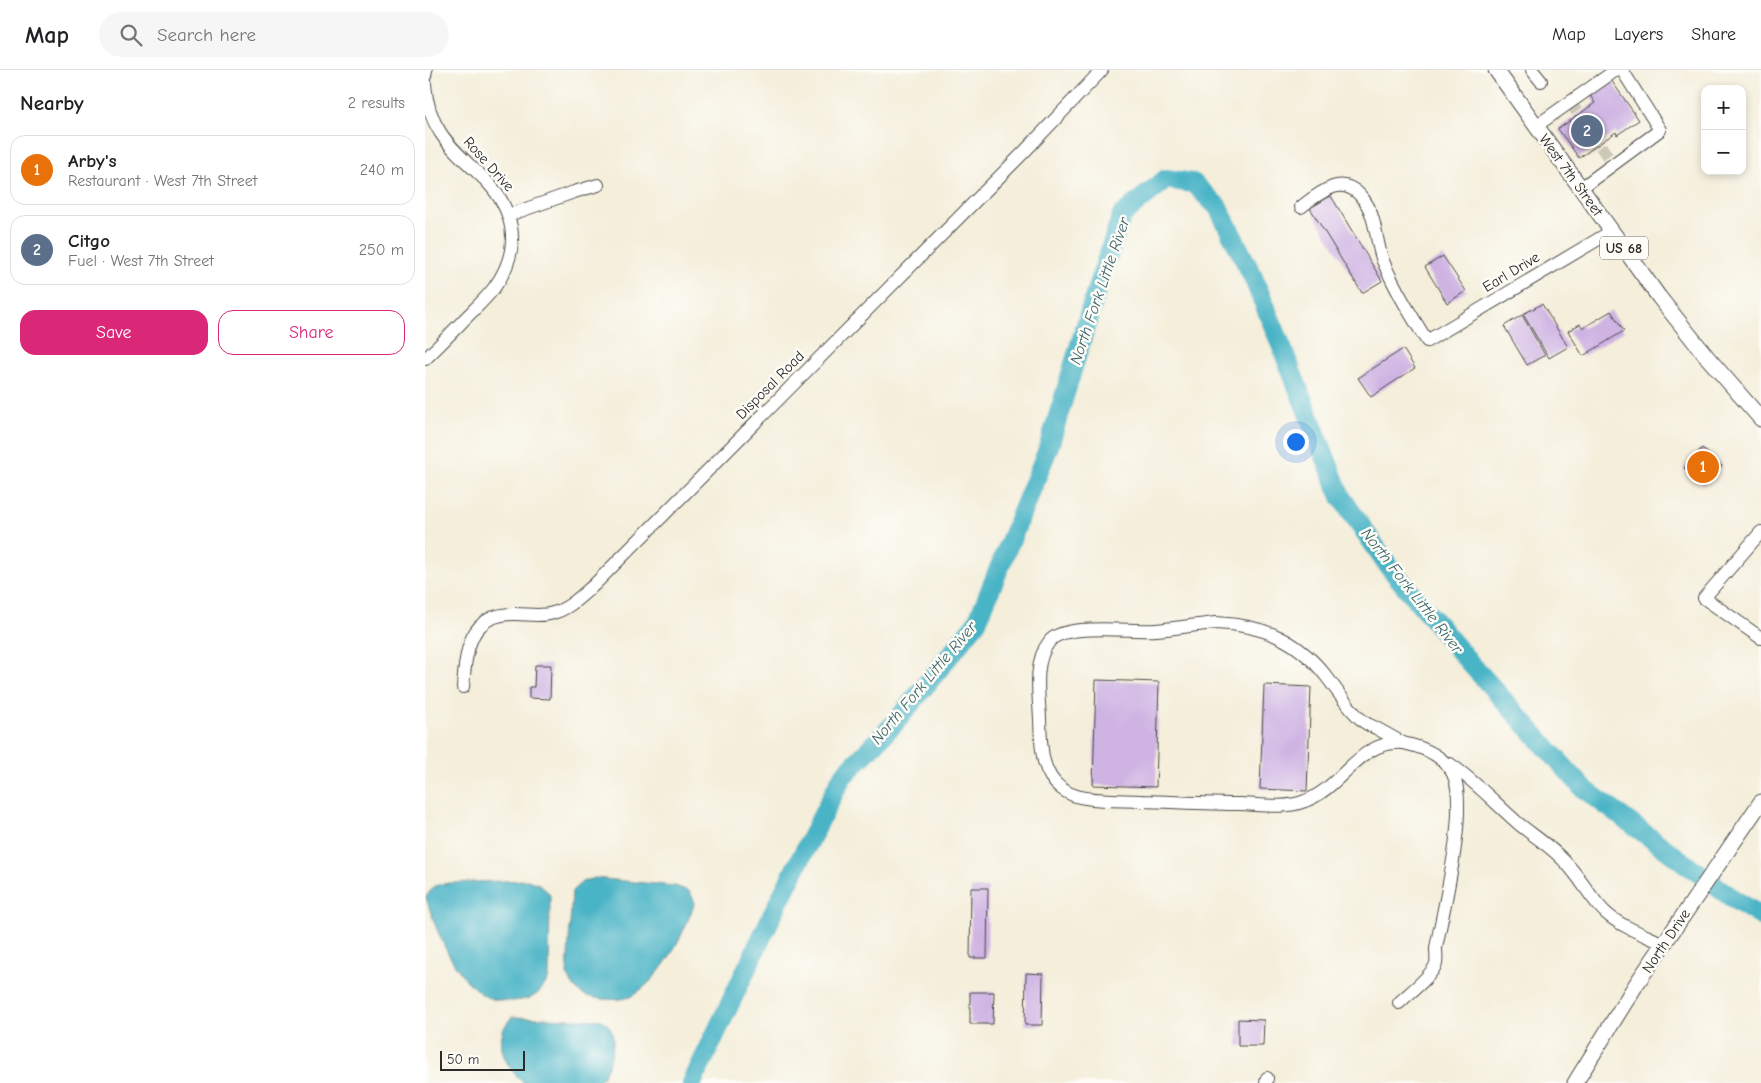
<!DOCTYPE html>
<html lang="en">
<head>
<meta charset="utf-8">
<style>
  :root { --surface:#fff; --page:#f6f6f6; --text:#202124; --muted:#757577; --line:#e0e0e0; --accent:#db2777 }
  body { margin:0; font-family:"Comic Neue",sans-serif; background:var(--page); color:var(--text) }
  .controls { position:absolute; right:15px; top:15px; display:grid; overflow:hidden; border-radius:10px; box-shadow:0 2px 8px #0003 }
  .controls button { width:45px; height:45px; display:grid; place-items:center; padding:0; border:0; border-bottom:1px solid var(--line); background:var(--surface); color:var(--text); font:25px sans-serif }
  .scale { position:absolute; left:15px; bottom:12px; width:85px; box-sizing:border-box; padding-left:5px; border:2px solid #2b2b2b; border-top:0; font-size:14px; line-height:18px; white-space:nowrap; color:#2b2b2b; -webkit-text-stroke:4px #fdfcf7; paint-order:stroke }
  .you { position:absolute; left:870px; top:371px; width:18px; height:18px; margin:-12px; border:4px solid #fff; border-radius:50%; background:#1a73e8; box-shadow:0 0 0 8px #1a73e833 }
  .badge { display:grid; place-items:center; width:32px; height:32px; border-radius:50%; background:var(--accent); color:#fff; font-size:16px; font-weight:700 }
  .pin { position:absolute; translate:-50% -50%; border:2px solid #fff; box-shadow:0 1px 5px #0006 }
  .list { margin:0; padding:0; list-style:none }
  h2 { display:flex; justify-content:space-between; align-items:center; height:65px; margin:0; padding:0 20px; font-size:21px }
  h2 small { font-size:16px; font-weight:400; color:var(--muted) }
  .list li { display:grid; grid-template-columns:32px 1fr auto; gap:15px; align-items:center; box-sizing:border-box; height:70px; margin:0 10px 10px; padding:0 10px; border:1px solid var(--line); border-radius:15px }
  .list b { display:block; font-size:19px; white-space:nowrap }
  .list p { margin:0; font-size:16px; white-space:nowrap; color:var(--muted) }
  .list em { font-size:16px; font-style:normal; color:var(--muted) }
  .actions { display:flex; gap:10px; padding:15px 20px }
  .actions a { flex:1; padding:11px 0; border:1px solid var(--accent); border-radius:15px; text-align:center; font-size:18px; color:var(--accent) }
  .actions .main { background:var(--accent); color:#fff }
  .icon { flex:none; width:28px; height:28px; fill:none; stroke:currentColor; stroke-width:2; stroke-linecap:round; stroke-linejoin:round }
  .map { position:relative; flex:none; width:1336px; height:1013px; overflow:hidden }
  header { display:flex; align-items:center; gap:30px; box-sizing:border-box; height:70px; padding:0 25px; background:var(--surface); border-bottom:1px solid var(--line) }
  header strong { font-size:24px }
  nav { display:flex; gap:28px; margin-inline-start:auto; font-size:18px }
  .search { width:350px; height:45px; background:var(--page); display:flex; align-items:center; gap:12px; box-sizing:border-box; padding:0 18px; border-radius:28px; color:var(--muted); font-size:19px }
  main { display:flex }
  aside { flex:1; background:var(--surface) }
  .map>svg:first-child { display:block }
  .water { fill:#49b4c6; stroke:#3a7078 }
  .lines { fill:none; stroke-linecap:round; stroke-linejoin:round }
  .river { stroke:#49b4c6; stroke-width:20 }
  .building { fill:#cfb4e3 }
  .minor-tunnel { stroke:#ccc7b7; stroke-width:12; stroke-dasharray:12 6; stroke-linecap:butt }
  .minor-casing { stroke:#494845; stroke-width:14 }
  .major-casing { stroke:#494845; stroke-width:17 }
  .minor { stroke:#fff; stroke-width:12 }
  .major { stroke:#fff; stroke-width:15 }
  .labels { text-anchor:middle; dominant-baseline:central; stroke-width:5; stroke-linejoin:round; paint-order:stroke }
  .shield { fill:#fdfcf7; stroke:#6a6a68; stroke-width:1 }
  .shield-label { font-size:14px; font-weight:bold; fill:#2b2b2b }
  .street-label { font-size:15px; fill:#2b2b2b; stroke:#fdfcf7 }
  .water-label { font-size:16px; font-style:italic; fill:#376269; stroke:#fdfcf7 }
</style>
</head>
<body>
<header>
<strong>Map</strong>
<div class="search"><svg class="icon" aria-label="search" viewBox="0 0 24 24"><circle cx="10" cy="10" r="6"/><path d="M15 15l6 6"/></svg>Search here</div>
<nav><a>Map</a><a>Layers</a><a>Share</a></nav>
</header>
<main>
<aside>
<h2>Nearby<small>2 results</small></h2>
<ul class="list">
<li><span class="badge" style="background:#e8710a">1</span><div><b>Arby's</b><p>Restaurant · West 7th Street</p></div><em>240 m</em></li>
<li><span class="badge" style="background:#5c6f8a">2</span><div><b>Citgo</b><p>Fuel · West 7th Street</p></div><em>250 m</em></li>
</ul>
<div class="actions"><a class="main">Save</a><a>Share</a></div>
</aside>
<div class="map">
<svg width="1336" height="1013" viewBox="0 0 1336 1013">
  <rect width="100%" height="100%" fill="#fdfcf7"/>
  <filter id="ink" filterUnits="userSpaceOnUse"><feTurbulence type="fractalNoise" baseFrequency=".02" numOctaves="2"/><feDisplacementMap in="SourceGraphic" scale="10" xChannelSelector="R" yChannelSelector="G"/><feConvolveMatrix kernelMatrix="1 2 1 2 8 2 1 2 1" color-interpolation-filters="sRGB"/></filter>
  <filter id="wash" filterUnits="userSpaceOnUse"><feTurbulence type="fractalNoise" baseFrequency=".0096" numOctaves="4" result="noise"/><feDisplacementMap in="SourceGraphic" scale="20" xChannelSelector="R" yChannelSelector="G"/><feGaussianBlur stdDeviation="1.12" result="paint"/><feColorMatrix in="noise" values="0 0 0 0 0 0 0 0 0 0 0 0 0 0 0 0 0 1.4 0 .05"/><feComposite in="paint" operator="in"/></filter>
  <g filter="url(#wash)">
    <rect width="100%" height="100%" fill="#f4eeda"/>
    <g class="water">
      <path d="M170,808l80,8 14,5 6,11c-12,34 -32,75 -63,94 -8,4 -22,4 -30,3 -21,-3 -26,-6 -35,-25l5,-83 10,-9z"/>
      <path d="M103,810l13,5 9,10 -1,83c-11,19 -16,21 -36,23 -9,0 -23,-1 -30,-6 -30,-21 -47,-63 -57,-98l8,-11 14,-3z"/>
      <path d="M87,947l90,3c4,3 7,5 9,9 6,14 -2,45 -15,54h-73c-19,-18 -32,-45 -11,-66z"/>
    </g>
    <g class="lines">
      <polyline class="river" points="267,1013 353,833 417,707 470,653 552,552 623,379 675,209 697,145 741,109 768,113 793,137 827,205 852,265 916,427 965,498 1045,593 1159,719 1310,830 1336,846"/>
    </g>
    <g id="blocks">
      <g class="building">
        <polygon points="1186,10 1214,50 1192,65 1191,62 1154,88 1133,59 1170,33 1165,25"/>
        <polygon points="906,126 957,211 937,223 885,138"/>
        <polygon points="1018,186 1041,221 1022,233 1000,197"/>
        <polygon points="1117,234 1143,277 1124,288 1098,244"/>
        <polygon points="1186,241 1199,261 1158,286 1143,261 1155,254 1158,258"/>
        <polygon points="1097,245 1120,285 1102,295 1079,256"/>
        <polygon points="978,279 990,298 946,327 933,308"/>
        <polygon points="1277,378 1297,396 1279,415 1259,398"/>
        <polygon points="110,595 126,595 125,629 104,628 104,617 109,617"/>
        <polygon points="671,610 734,612 731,717 668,715"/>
        <polygon points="839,615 886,617 882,721 835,719"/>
        <polygon points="546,818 563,818 562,888 545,888"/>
        <polygon points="601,903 618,904 617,955 600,955"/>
        <polygon points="545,922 569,922 568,954 545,954"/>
        <polygon points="813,949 839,950 838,976 813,976"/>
      </g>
    </g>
  </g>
  <g filter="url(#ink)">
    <use href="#blocks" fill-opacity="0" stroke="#494845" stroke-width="1"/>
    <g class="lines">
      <polyline class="minor-tunnel" points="1145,32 1188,94"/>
      <defs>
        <g id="minor">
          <polyline points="1107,0 1116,11"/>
          <polyline points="0,6 1,0"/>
          <path d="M0,14c3,43 23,61 53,89 37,33 46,74 16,115 -10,13 -23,24 -34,36 -12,12 -23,24 -35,35"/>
          <polyline points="1111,56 1191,0"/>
          <polyline points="1156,118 1235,60 1197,0"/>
          <path d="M876,137c9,-7 20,-16 32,-20 21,-7 36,16 40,33 4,13 5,28 10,41 12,28 28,54 44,80l185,-110"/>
          <polyline points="84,145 149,122 173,115"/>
          <polyline points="1336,462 1279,528 1336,568"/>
          <path d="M791,553c46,2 81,16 110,53 12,15 22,33 37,45 3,3 9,5 13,7 9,5 18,10 27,15 -45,-3 -60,44 -98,58 -20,8 -43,4 -64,3 -33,0 -65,-2 -98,-3 -19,-1 -38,0 -57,-3 -9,-1 -17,-4 -24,-9 -22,-16 -21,-45 -22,-70 -1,-23 -7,-57 9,-77 14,-20 83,-10 107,-12 20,-2 40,-5 60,-7z"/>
          <path d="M38,617c3,-37 6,-74 52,-73 13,0 26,3 38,-1 16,-4 29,-18 41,-28l431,-434 77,-81"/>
          <path d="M1025,694c25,17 46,40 69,60 16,13 34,24 47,39 15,15 25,37 41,51 15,13 38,21 57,30"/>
          <path d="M974,933c10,-10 32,-26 37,-39 1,-5 0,-11 0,-16 7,-37 33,-141 17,-174 -9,-19 -31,-27 -50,-31"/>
          <polyline points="841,1013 842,1008"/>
        </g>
        <g id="major">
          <polyline points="1071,0 1234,227 1282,287 1336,349"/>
          <polyline points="1150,1013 1212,913 1336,732"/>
        </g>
      </defs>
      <use href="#minor" class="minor-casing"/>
      <use href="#major" class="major-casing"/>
      <use href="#minor" class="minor"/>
      <use href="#major" class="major"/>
    </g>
  </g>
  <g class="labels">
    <rect class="shield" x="1175" y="166.5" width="48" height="23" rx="4"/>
    <g class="shield-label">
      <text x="1199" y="178">US 68</text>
    </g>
    <g class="street-label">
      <text transform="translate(64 94) rotate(48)">Rose Drive</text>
      <text transform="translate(1146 105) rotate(54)">West 7th Street</text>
      <text transform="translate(1086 202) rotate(-31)">Earl Drive</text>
      <text transform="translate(345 315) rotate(-45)">Disposal Road</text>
      <text transform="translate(1241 871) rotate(-56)">North Drive</text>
    </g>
    <g class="water-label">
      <text transform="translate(675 221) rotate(-71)">North Fork Little River</text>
      <text transform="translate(987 521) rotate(52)">North Fork Little River</text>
      <text transform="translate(499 613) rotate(-50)">North Fork Little River</text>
    </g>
  </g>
</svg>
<div class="controls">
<button>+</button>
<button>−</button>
</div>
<div class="scale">50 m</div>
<div class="you"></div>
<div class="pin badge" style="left:1278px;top:397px;background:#e8710a">1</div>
<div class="pin badge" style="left:1162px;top:61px;background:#5c6f8a">2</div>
</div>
</main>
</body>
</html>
